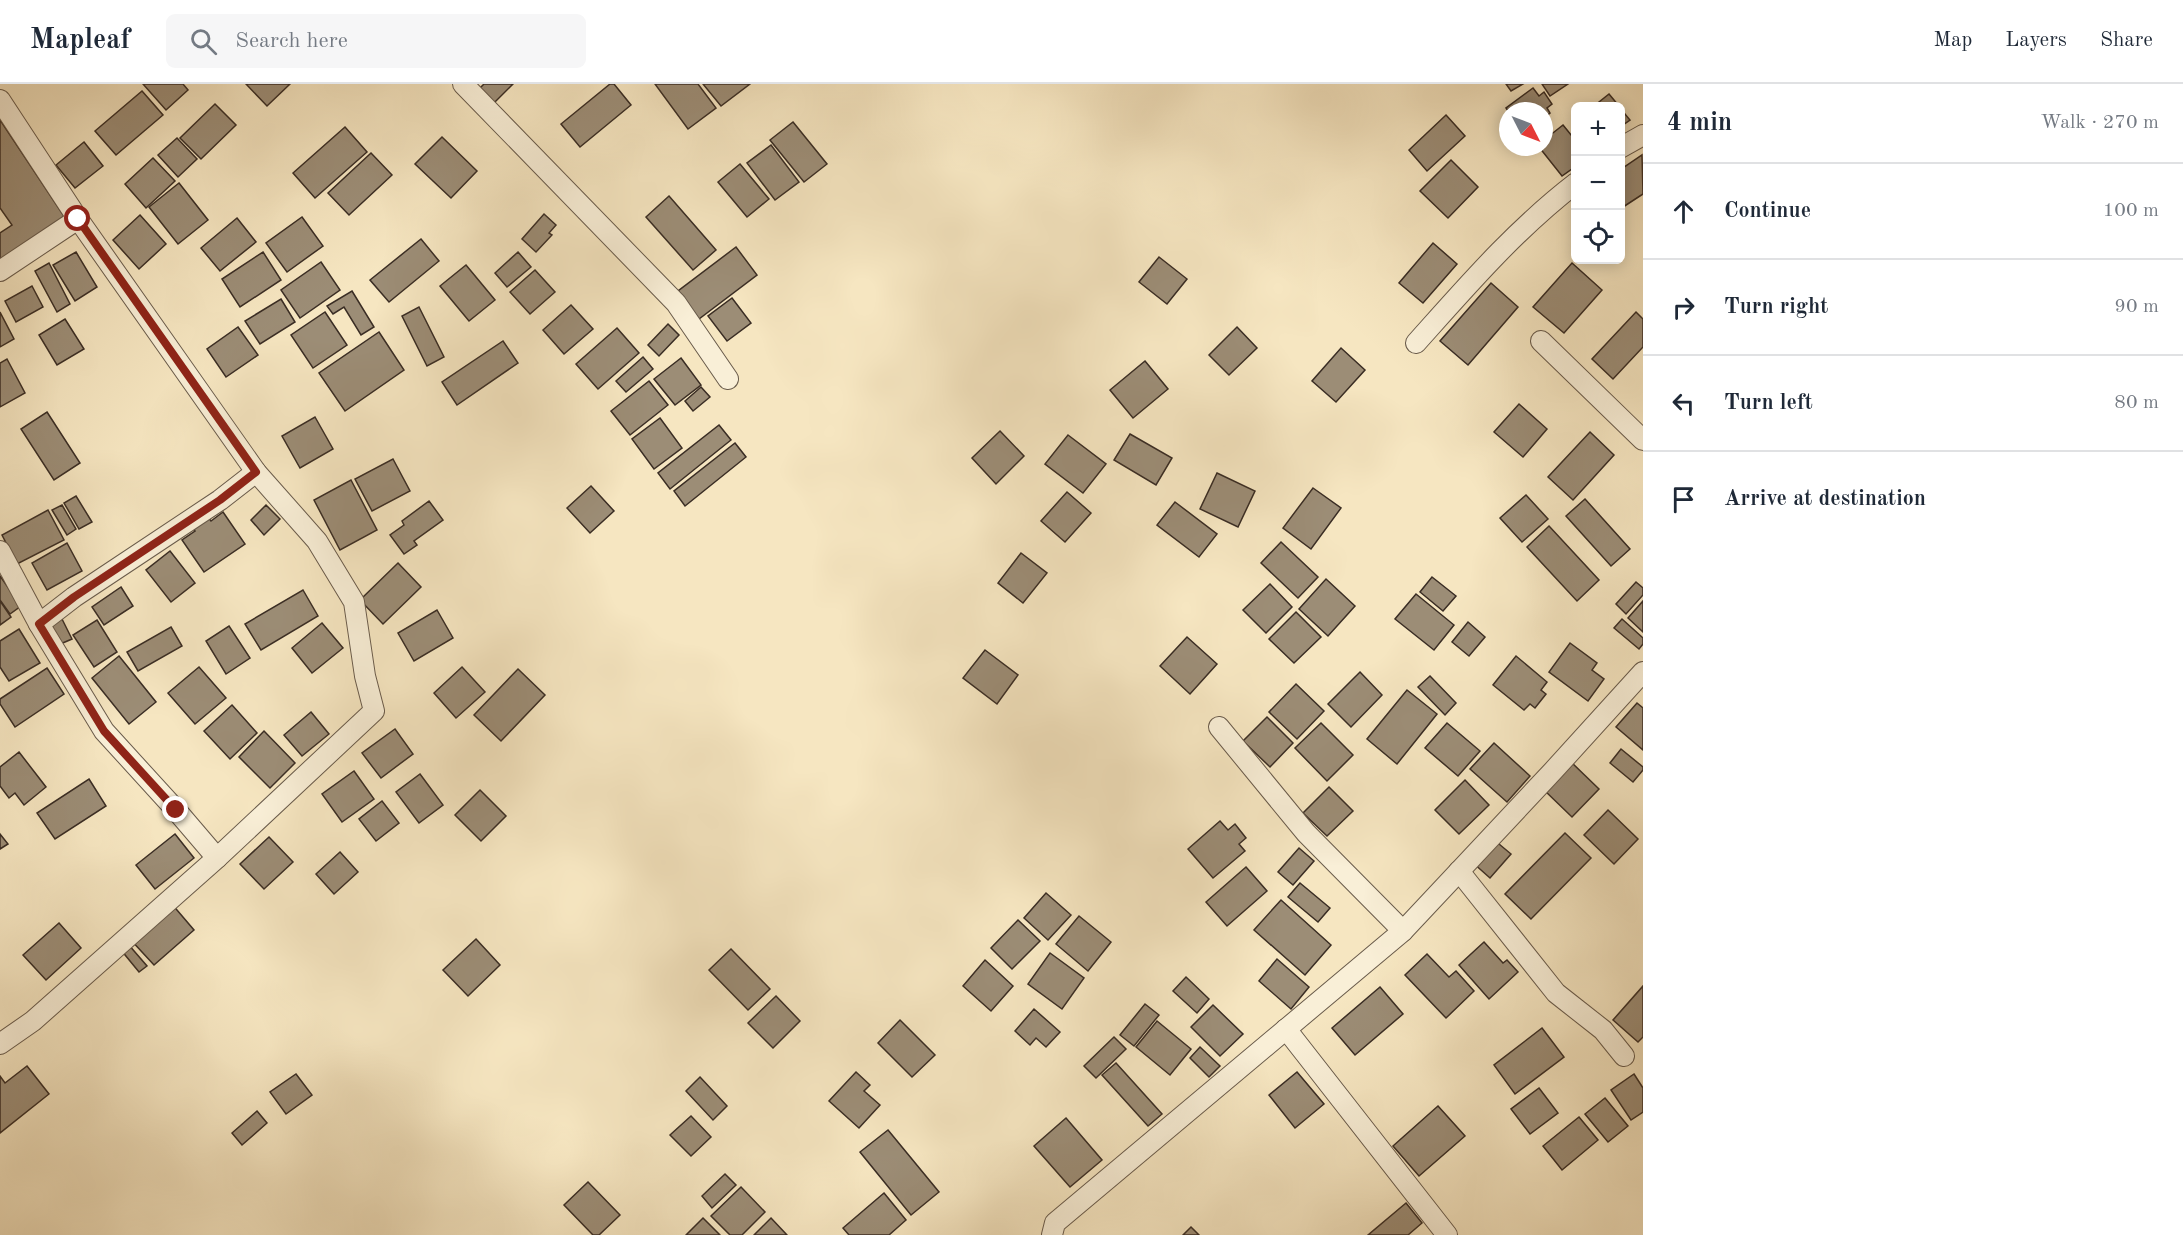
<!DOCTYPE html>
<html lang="en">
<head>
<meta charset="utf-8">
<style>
  :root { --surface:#fff; --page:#f6f6f7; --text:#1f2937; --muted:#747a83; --line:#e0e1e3 }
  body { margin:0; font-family:"Old Standard TT",serif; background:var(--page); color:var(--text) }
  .controls { position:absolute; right:18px; top:18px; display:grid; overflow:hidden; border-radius:9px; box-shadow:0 3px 15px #0003 }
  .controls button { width:54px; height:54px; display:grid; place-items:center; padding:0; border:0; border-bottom:2px solid var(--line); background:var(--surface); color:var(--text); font:30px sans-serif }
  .compass { position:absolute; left:1499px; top:18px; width:54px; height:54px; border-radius:50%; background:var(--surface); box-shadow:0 3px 15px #0003; rotate:132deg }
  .stop { position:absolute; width:18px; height:18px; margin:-14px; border:4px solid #8f2418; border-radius:50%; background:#fff }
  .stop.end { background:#8f2418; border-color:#fff; box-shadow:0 2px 6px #0008 }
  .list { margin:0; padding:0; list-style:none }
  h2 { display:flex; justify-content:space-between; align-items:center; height:78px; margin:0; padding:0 24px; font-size:26px }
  h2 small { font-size:20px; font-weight:400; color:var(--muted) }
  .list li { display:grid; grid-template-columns:39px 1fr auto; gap:18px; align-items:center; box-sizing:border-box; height:96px; padding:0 24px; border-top:2px solid var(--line) }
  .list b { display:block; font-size:22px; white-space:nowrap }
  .list em { font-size:20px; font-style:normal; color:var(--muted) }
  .icon { flex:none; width:33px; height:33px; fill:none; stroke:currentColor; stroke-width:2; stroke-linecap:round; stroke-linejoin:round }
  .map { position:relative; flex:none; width:1643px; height:1151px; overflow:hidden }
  header { display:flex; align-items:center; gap:36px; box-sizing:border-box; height:84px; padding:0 30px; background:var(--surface); border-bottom:2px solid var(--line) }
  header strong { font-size:28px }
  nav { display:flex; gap:33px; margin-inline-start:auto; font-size:21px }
  .search { width:420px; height:54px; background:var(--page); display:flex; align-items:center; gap:15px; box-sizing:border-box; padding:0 21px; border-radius:9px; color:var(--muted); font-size:22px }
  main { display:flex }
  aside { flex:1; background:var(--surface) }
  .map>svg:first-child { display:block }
  .building { fill:#9c8d76; stroke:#3a2d24; stroke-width:1.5 }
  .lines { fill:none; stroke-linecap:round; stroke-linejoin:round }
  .street-casing { stroke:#695b4b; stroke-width:22 }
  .street { stroke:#f9efd7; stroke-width:20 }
  .route { stroke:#8f2418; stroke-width:8 }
</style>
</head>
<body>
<header>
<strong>Mapleaf</strong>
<div class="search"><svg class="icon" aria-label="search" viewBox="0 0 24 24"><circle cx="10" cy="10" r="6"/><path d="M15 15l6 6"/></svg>Search here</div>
<nav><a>Map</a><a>Layers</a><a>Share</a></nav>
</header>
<main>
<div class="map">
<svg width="1643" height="1151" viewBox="0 0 1643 1151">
  <rect width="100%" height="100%" fill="#f6e6c1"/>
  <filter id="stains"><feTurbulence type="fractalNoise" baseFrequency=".00333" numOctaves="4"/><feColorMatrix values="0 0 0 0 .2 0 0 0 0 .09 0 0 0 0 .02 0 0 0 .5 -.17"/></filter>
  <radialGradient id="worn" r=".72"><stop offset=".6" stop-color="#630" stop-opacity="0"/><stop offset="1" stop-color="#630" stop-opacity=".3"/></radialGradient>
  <g class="building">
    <polygon points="143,0 183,0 188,6 166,26"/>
    <polygon points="246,0 290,0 267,22"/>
    <polygon points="484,0 513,0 494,19 480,4"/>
    <polygon points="610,0 614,0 631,21 580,63 561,40"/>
    <polygon points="655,0 698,0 716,24 688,45"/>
    <polygon points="703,0 750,0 721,22"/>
    <polygon points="1506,0 1523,0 1511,7"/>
    <polygon points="1542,0 1568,0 1550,12"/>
    <polygon points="1533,4 1539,12 1544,8 1552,20 1547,24 1550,29 1544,34 1544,27 1508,27 1506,24"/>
    <polygon points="142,7 163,31 116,71 95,47"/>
    <polygon points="1609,10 1619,22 1594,22"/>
    <polygon points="215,20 236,41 201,75 180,54"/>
    <polygon points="1620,24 1630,36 1620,43"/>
    <polygon points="1446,31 1465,52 1427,87 1409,66"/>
    <polygon points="0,36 66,135 0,179 0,149 12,141 0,124"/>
    <polygon points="793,38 827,80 804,98 770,56"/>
    <polygon points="1563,41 1576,57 1576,82 1562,92 1539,63 1544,63 1544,56"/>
    <polygon points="345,43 367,68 315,114 293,89"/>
    <polygon points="442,53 477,87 451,114 415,80"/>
    <polygon points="177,54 197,75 178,93 158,71"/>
    <polygon points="84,58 103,82 75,104 56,81"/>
    <polygon points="771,61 799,98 775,116 747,79"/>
    <polygon points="371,69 392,91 349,131 328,109"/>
    <polygon points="1642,71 1643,110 1620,125 1620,86"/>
    <polygon points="153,74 175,97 146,124 125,100"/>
    <polygon points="1451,76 1478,103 1448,134 1420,107"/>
    <polygon points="740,80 769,115 747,133 718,98"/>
    <polygon points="179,99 208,136 178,160 149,123"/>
    <polygon points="669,112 716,166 693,186 646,133"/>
    <polygon points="544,130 556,141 549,149 552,151 536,168 522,155"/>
    <polygon points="140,131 166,160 139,185 113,156"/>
    <polygon points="302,133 323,162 287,188 266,159"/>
    <polygon points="237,134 256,158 220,187 201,164"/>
    <polygon points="421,155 439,177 389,218 370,196"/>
    <polygon points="1433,159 1457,180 1423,219 1399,199"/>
    <polygon points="736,163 757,191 699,235 678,207"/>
    <polygon points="76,168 97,203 75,217 53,181"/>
    <polygon points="263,168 281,196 240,223 222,195"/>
    <polygon points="518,168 531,183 507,203 495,189"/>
    <polygon points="1159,173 1187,195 1167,220 1139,198"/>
    <polygon points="321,178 340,206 300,234 281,206"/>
    <polygon points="49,179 70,220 57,228 35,187"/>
    <polygon points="1572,179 1602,206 1564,249 1533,223"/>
    <polygon points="466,181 495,216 469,237 440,202"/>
    <polygon points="535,186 555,208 530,230 510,208"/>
    <polygon points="1491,199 1518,223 1468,281 1440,257"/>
    <polygon points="32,202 43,223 16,238 5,217"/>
    <polygon points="352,207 374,243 361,251 344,223 333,230 327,222"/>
    <polygon points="732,214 751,239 727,257 708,232"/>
    <polygon points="281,215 295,238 260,260 245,237"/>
    <polygon points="571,221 593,245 564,270 543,246"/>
    <polygon points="419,223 444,273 427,282 402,232"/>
    <polygon points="0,228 14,255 0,263"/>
    <polygon points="325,228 347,261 313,284 291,251"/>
    <polygon points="1636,228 1643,235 1643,263 1613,295 1592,275"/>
    <polygon points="65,235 84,265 57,281 39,251"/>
    <polygon points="668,240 679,251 659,272 648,261"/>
    <polygon points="238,243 258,271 226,293 207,265"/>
    <polygon points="1237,243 1257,264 1229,291 1209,271"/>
    <polygon points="617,244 639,269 598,305 576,280"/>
    <polygon points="379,248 404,286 345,327 319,289"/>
    <polygon points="503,257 518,279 457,321 442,298"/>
    <polygon points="1341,264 1365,286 1336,318 1312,297"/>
    <polygon points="643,273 653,285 626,308 616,297"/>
    <polygon points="681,274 701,301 675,321 654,295"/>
    <polygon points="7,275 25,309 0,323 0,279"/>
    <polygon points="1145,277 1168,305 1133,334 1110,306"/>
    <polygon points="649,297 668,321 630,351 611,327"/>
    <polygon points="701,303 710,313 693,327 685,317"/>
    <polygon points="1519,320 1547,345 1523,373 1494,348"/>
    <polygon points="47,328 80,379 54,396 21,345"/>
    <polygon points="315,333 333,365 300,384 282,352"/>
    <polygon points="660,334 682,364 654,385 632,355"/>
    <polygon points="719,341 731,356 670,405 658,389"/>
    <polygon points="1000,347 1024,372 996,400 972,374"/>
    <polygon points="1590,348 1614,371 1573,416 1548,393"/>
    <polygon points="1130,350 1172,374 1156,401 1114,376"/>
    <polygon points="1068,351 1106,380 1083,409 1045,380"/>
    <polygon points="735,359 746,373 685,422 674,407"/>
    <polygon points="393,375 410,407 372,427 355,395"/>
    <polygon points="1217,389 1255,407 1238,443 1200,425"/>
    <polygon points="351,396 377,446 340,466 314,416"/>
    <polygon points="591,402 614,427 590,449 567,424"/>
    <polygon points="1313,404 1341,424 1311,465 1283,444"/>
    <polygon points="1067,408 1091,429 1065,458 1041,437"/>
    <polygon points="1526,411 1548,435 1522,458 1500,434"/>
    <polygon points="76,412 92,438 79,445 64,419"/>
    <polygon points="1585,415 1630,465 1611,482 1566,432"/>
    <polygon points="429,417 443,436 414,457 417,461 404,470 390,451 404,441 402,437"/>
    <polygon points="1175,418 1217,450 1199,473 1157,441"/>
    <polygon points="62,421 76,445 67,451 52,426"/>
    <polygon points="266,421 280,435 264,451 251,436"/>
    <polygon points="48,426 64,456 17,480 2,451"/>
    <polygon points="223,428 245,460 204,488 182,456 195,447 193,444 208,433 211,437"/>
    <polygon points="1549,442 1599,496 1577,517 1527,463"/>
    <polygon points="1281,458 1318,493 1298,514 1261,479"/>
    <polygon points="67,459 82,487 47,506 32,479"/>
    <polygon points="170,467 195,499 171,518 146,486"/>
    <polygon points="1021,469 1047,489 1023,519 998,499"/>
    <polygon points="398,479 421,503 383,540 360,516"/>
    <polygon points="0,492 21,522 10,530 0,516"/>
    <polygon points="1432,493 1456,512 1443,527 1420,508"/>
    <polygon points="1326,495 1355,522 1328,552 1299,525"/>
    <polygon points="1636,498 1643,504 1643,511 1626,530 1616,520"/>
    <polygon points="1270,500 1292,523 1266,549 1243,526"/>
    <polygon points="121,503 133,522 104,541 92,523"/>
    <polygon points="303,506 318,532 261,566 245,540"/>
    <polygon points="1416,510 1454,541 1434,566 1395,535"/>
    <polygon points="0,517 11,533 0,541"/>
    <polygon points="1643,517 1643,548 1628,534"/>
    <polygon points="437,526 453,554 414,577 398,549"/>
    <polygon points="1296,528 1321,553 1294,579 1269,555"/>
    <polygon points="62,535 72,555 58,561 48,542"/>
    <polygon points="1622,535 1643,554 1643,560 1639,565 1614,544"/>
    <polygon points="97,536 117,568 94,583 73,551"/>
    <polygon points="1468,538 1485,553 1469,572 1452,558"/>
    <polygon points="322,539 343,564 312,589 292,564"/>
    <polygon points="229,542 250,574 226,590 206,557"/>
    <polygon points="171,543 182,562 138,587 127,568"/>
    <polygon points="19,545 40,579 9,597 0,583 0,557"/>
    <polygon points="1187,553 1217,580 1190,610 1160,582"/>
    <polygon points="1570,559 1597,579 1592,586 1604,595 1588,617 1549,588"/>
    <polygon points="985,566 1018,591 997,620 963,594"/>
    <polygon points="119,572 156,618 129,640 92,594"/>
    <polygon points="1516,572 1547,598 1541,606 1546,610 1535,624 1530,620 1524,626 1493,601"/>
    <polygon points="199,583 226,614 195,640 168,609"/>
    <polygon points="462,583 485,608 456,634 434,609"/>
    <polygon points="47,584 64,610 15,643 0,620 0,615"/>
    <polygon points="518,585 545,611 501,657 474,631"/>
    <polygon points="1360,588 1382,611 1351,643 1328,620"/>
    <polygon points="1430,592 1456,619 1445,631 1418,603"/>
    <polygon points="1296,600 1324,627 1297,655 1269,628"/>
    <polygon points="1407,606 1437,630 1397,680 1367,655"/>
    <polygon points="1637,619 1643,624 1643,666 1616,643"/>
    <polygon points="232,621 257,649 230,675 204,647"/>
    <polygon points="311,628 329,650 302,672 284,651"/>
    <polygon points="1267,633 1293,659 1270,683 1243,657"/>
    <polygon points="1321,639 1353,671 1327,697 1295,664"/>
    <polygon points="1447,639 1480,667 1458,692 1425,664"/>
    <polygon points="395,645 413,670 381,694 362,669"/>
    <polygon points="264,647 295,679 270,704 239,673"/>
    <polygon points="1494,659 1530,692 1507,718 1470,685"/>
    <polygon points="1621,665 1643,683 1643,686 1633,698 1610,679"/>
    <polygon points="19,668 46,703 24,721 15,709 9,714 0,702 0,683"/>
    <polygon points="1570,677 1599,705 1572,733 1543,705"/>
    <polygon points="354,687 374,715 342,738 322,710"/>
    <polygon points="420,690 443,721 419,739 396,708"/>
    <polygon points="89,695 106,722 55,755 37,729"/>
    <polygon points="1465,696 1489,721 1459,750 1435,726"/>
    <polygon points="1329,703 1353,727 1327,752 1303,729"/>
    <polygon points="480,706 506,732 481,757 455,731"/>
    <polygon points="382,717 399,739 376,757 359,735"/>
    <polygon points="1608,726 1638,755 1614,780 1584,751"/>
    <polygon points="1220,737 1228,746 1235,740 1246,754 1239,760 1245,767 1213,794 1188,765"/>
    <polygon points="1565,749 1591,774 1531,835 1505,810"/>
    <polygon points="0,750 8,760 0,765"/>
    <polygon points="175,750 194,774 155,805 136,781"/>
    <polygon points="269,753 293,778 264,805 240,780"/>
    <polygon points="1493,755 1511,770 1490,794 1472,778"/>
    <polygon points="1299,764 1314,777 1293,801 1278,788"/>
    <polygon points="340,768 358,788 334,810 316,790"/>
    <polygon points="1246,783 1267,807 1227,842 1206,818"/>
    <polygon points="1300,799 1330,824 1318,838 1288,813"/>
    <polygon points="1046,809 1071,831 1048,856 1024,834"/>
    <polygon points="1281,816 1331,861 1305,891 1254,846"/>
    <polygon points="171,819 194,846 154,881 130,855"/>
    <polygon points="1079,832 1111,858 1088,887 1056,860"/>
    <polygon points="1018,836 1040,857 1012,885 991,864"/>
    <polygon points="59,839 81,864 46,896 23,871"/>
    <polygon points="476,855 500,881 468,912 443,886"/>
    <polygon points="1484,858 1503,879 1507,876 1518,888 1489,915 1459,881"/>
    <polygon points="128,860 147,882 139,888 121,866"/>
    <polygon points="731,865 770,905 748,926 709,886"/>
    <polygon points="1050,869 1084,894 1062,925 1028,900"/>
    <polygon points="1427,870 1449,893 1456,887 1474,907 1446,934 1405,891"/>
    <polygon points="1277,875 1309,903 1291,925 1259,897"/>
    <polygon points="985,876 1013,902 991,927 963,902"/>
    <polygon points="1186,893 1209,915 1197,929 1173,907"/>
    <polygon points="1643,902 1643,953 1638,958 1613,936"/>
    <polygon points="1380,903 1403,930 1355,971 1332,944"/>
    <polygon points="776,912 800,937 773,964 748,939"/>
    <polygon points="1145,920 1159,931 1134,962 1120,951"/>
    <polygon points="1213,921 1243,950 1220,972 1191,943"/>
    <polygon points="1034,925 1060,948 1046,963 1036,954 1030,961 1015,947"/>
    <polygon points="900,936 935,971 912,993 878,959"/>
    <polygon points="1157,937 1191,965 1170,991 1136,963"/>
    <polygon points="1542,944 1564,973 1515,1010 1494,981"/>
    <polygon points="1114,953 1126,965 1096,994 1084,982"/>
    <polygon points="1200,963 1220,982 1209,993 1190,974"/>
    <polygon points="1116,979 1162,1030 1148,1042 1102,991"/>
    <polygon points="27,982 49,1010 0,1049 0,992 5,999"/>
    <polygon points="856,988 870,1001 864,1007 880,1021 859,1044 829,1017"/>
    <polygon points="1297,988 1324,1020 1295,1044 1269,1011"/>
    <polygon points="296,990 312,1011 286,1030 270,1008"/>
    <polygon points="1634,990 1643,1004 1643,1028 1631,1036 1611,1006"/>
    <polygon points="700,993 727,1022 713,1036 686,1007"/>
    <polygon points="1539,1004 1558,1029 1530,1050 1511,1025"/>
    <polygon points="1605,1014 1628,1042 1608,1058 1585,1030"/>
    <polygon points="1438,1022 1465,1052 1419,1092 1393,1062"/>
    <polygon points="257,1027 267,1039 242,1061 232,1049"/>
    <polygon points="691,1032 711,1053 691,1072 670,1051"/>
    <polygon points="1579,1033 1598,1056 1562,1086 1543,1062"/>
    <polygon points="1066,1034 1102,1076 1070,1103 1034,1062"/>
    <polygon points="888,1046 939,1108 911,1131 860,1068"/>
    <polygon points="725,1090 736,1101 712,1124 702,1112"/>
    <polygon points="588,1098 620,1131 599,1151 593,1151 564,1121"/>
    <polygon points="741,1103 765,1128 742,1151 730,1151 711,1132"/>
    <polygon points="884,1109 906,1136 889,1151 849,1151 843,1144"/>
    <polygon points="1406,1119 1422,1139 1408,1151 1368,1151"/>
    <polygon points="703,1134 720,1151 686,1151"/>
    <polygon points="771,1134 787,1151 754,1151"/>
    <polygon points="1191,1143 1199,1151 1183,1151"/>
  </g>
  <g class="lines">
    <defs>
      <g id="street">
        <polyline points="463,0 676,219 728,295"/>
        <polyline points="0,16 78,135 256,388 317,457 354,518 365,592 374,627 217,774 33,937 0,960"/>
        <polyline points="1620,64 1643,51"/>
        <polyline points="0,187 78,135"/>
        <polyline points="1541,257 1643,356"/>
        <path d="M1416,259c51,-57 100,-114 160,-160"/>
        <polyline points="0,467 39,540 104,647 176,726 217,774"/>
        <polyline points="39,540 74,513 220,416 256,388"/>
        <polyline points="1219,643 1306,749 1403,847"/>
        <polyline points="1459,787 1556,909 1603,946 1624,972"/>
        <polyline points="1286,945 1447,1151"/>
        <polyline points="1052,1151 1055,1139 1403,847 1553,687 1643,588"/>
      </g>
    </defs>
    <use href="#street" class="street-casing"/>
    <use href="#street" class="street"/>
  </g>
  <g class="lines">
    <polyline class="route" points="78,135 256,388 220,416 74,513 39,540 104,647 176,726"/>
  </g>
  <rect width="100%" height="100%" filter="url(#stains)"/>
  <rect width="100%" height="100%" fill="url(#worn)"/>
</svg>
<div class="controls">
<button>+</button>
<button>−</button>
<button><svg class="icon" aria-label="locate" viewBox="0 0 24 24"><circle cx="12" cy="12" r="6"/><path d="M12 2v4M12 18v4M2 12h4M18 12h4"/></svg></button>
</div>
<svg class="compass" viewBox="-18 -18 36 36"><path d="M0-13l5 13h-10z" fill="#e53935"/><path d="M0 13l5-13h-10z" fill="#747a83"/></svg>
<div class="stop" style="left:78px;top:135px"></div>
<div class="stop end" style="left:176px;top:726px"></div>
</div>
<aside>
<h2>4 min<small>Walk · 270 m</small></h2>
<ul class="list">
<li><svg class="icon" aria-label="ahead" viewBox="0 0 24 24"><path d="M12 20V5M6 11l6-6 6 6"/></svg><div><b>Continue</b></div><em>100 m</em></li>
<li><svg class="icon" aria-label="right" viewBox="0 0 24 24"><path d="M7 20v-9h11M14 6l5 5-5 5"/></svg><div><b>Turn right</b></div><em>90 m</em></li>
<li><svg class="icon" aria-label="left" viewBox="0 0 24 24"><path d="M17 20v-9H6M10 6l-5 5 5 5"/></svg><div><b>Turn left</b></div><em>80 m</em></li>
<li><svg class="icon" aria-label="arrive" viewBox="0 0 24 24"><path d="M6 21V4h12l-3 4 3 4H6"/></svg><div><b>Arrive at destination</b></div></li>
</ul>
</aside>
</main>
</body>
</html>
